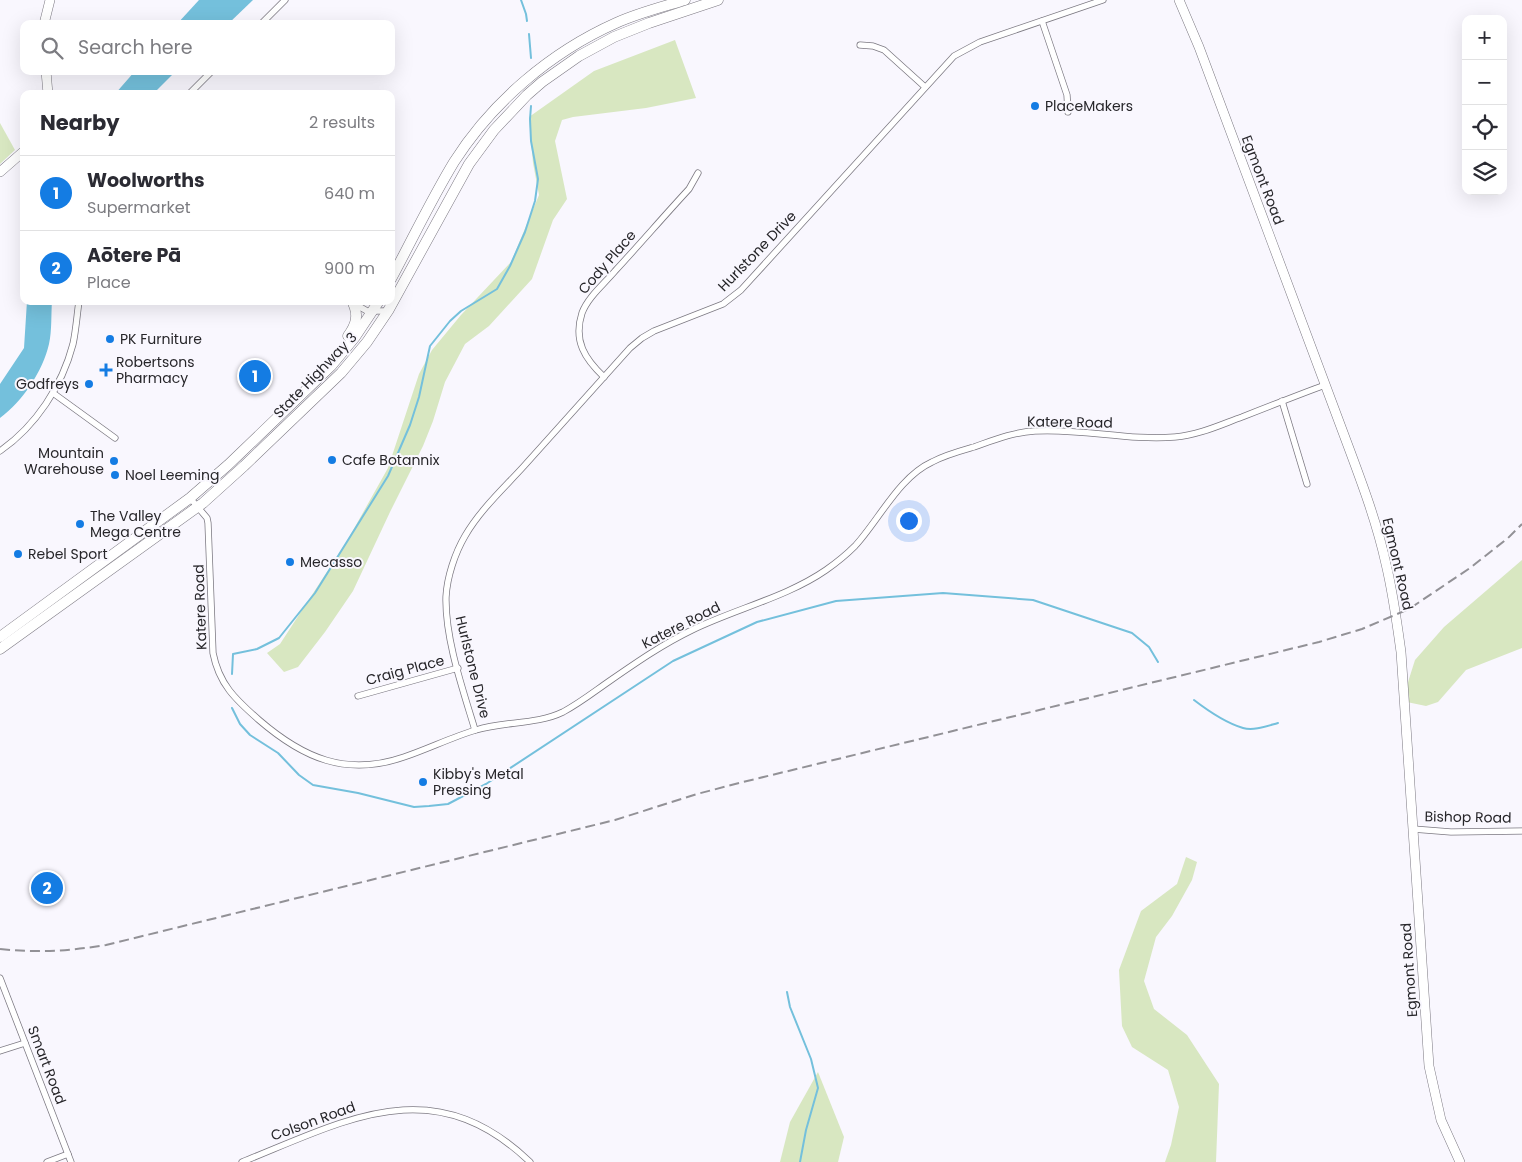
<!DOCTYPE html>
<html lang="en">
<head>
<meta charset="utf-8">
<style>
  :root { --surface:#fff; --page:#f2f2f3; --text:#2b2b33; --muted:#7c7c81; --line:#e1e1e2; --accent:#147ce3 }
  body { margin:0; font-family:Poppins,sans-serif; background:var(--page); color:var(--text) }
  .controls { position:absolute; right:15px; top:15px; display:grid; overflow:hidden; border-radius:10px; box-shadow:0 5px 20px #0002 }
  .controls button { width:45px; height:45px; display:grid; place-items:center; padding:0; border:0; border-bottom:1px solid var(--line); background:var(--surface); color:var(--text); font:25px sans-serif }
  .you { position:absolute; left:908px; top:520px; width:18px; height:18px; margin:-12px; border:4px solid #fff; border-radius:50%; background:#1a73e8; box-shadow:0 0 0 8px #1a73e833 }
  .badge { display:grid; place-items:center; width:32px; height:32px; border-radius:50%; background:var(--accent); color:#fff; font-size:16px; font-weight:700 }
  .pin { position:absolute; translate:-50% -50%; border:2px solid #fff; box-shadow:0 1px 5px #0006 }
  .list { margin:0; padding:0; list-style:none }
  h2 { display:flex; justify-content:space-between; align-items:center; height:65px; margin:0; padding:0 20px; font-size:21px }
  h2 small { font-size:16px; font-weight:400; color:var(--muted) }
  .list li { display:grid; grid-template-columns:32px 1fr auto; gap:15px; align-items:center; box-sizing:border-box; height:75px; padding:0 20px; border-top:1px solid var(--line) }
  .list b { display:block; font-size:19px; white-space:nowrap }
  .list p { margin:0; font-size:16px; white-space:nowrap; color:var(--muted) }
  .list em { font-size:16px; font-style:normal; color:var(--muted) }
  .icon { flex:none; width:28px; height:28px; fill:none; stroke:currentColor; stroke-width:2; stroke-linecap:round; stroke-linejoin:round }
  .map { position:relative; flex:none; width:1522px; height:1162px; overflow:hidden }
  .search { position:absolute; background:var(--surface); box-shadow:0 5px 20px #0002; left:20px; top:20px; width:375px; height:55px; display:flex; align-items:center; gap:12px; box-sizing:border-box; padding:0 18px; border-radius:10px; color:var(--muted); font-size:19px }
  .panel { position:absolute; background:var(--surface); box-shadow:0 5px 20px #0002; left:20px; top:90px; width:375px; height:215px; border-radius:10px }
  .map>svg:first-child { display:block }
  .green { fill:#d8e7c1 }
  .water { fill:#74c0dc }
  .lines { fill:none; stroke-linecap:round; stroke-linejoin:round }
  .stream { stroke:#74c0dc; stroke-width:2 }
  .street-casing { stroke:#7c7982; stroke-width:7 }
  .secondary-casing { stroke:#7c7982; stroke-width:10 }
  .highway-casing { stroke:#7c7982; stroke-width:11 }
  .street { stroke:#fff; stroke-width:5.5 }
  .secondary { stroke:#fff; stroke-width:9 }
  .highway { stroke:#fff; stroke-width:10 }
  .rail { stroke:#929196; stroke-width:2; stroke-dasharray:10 5; stroke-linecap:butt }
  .poi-dot { fill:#147ce3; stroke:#f9f7fe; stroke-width:2 }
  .labels { text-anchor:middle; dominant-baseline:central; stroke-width:4; stroke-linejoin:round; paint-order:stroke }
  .poi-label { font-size:14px; fill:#27262a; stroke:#f9f7fe; text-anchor:start }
  .street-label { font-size:14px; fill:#27262a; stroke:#f9f7fe }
</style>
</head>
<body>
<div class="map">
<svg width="1522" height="1162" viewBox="0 0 1522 1162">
  <rect width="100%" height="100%" fill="#f9f7fe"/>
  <g class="green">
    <polygon points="675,40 696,98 646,108 573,117 562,120 555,141 567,199 553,220 532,279 489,326 465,344 445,382 433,421 423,446 390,512 353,591 325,632 298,667 284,672 267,653 280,644 347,541 388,468 419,374 432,350 461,315 511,262 539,195 533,163 529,117 594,71"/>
    <polygon points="0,123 15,150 0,164"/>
    <polygon points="1522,560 1522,648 1466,670 1438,702 1426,706 1402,701 1415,660 1444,627"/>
    <polygon points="1186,857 1197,862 1192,880 1172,916 1156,937 1144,981 1154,1009 1187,1035 1219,1084 1216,1162 1165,1162 1171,1145 1179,1107 1168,1070 1132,1047 1122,1026 1119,970 1141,911 1177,884"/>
    <polygon points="818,1072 844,1137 838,1162 780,1162 790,1122"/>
  </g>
  <g class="water">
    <polygon points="199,0 253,0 228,24 177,24"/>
    <polygon points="135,71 176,71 153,94 115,94"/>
    <path d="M27,301h25c-1,14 0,30 -3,43 -6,27 -27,58 -49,74v-34l24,-36z"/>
  </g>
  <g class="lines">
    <g class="stream">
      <polyline points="521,0 526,14 527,21"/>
      <polyline points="529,34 531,58"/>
      <polyline points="232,674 233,654 257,649 279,638 315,593 388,476 410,425 419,397 430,346 450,321 461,311 497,289 510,266 525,232 535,201 538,179 531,141 530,119 531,106"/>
      <path d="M1194,700c13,10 32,23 49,28 11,3 24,-2 35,-5"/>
      <polyline points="232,708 240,724 250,735 278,753 299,775 313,785 358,793 414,807 429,806 448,804 486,784 673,661 757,622 836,601 943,593 1033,600 1132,633 1149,647 1158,662"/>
      <polyline points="787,992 790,1007 811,1059 818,1088 806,1130 800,1162"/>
    </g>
    <defs>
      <g id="street">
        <polyline points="1042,21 1067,95 1068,112"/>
        <polyline points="261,24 285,0"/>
        <polyline points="860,45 873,46 884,50 925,87"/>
        <polyline points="189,94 212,71"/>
        <polyline points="364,301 365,301"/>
        <polyline points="355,304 367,311 388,311"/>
        <path d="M604,377c-19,-18 -31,-36 -22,-64 6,-16 22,-29 33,-42 25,-27 49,-55 74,-82l9,-16"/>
        <polyline points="53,393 115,438"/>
        <polyline points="1282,401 1307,484"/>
        <path d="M0,451c36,-25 62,-65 73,-107 3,-14 4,-29 6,-43"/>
        <path d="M190,498l17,20 1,5 5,130c6,31 22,46 46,67 44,38 87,57 145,37 24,-8 48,-20 72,-27 28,-9 60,-5 87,-18 17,-9 32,-21 48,-32 26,-18 52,-36 81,-50 43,-21 95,-33 134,-60 10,-7 20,-15 29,-24 24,-26 44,-69 77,-84 13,-7 28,-11 42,-15 20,-7 40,-15 61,-16 47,-3 94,10 140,6 24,-2 45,-12 67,-20 28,-11 56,-22 83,-32"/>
        <polyline points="358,696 458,668"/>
        <path d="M475,730c-12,-40 -30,-91 -29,-133 1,-20 9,-44 19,-61 15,-26 39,-48 59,-70 35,-39 71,-79 106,-118l12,-10 12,-7 69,-27 18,-14 213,-234 26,-14 123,-42"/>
        <polyline points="1413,829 1451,832 1522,831"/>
        <polyline points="0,978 71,1162"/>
        <polyline points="0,1051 25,1043"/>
        <polyline points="47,1162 68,1154"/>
        <path d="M242,1162c105,-42 191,-93 288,0"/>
      </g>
      <g id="secondary">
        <path d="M1179,0l20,47 148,396c15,40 30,80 39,121 7,29 11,59 15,88l28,414 12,54 19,42"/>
        <polyline points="44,24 50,0"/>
        <polyline points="46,71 48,94"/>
        <polyline points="0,172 24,151"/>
      </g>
      <g id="highway">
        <path d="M391,279c21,-39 40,-79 63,-117 38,-60 97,-110 162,-139 22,-10 46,-16 69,-23"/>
        <path d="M348,336c8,-11 11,-20 5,-33"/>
        <polyline points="0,637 190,498 228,465 331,366 355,337 379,301"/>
        <polyline points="0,649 203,503 244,466 341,373 367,342 388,311 469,164 494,130 527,95 542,82 579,56 614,37 649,23 718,0"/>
      </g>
    </defs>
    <use href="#street" class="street-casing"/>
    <use href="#secondary" class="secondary-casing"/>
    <use href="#highway" class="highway-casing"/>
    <use href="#street" class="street"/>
    <use href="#secondary" class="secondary"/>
    <use href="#highway" class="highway"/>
    <path class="rail" d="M0,949c36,4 70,2 106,-4l509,-125 82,-26 46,-12 576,-140 43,-13 47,-20 61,-41 38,-30 14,-14"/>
  </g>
  <g class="poi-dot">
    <circle cx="1035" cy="106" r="5"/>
    <circle cx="110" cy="339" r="5"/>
    <path d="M103.5 362.5h5v5h5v5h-5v5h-5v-5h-5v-5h5z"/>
    <circle cx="89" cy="384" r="5"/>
    <circle cx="332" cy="460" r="5"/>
    <circle cx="114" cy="461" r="5"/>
    <circle cx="115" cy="475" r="5"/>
    <circle cx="80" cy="524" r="5"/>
    <circle cx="18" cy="554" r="5"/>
    <circle cx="290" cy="562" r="5"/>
    <circle cx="423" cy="782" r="5"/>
  </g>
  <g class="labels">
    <g class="poi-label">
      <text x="1045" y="106">PlaceMakers</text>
      <text x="120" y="339">PK Furniture</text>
      <text x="116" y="362">Robertsons<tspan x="116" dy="16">Pharmacy</tspan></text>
      <text x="79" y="384" text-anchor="end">Godfreys</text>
      <text x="104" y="453" text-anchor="end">Mountain<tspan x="104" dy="16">Warehouse</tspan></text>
      <text x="342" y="460">Cafe Botannix</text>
      <text x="125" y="475">Noel Leeming</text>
      <text x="90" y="516">The Valley<tspan x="90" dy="16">Mega Centre</tspan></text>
      <text x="28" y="554">Rebel Sport</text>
      <text x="300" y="562">Mecasso</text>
      <text x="433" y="774">Kibby's Metal<tspan x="433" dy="16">Pressing</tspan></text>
    </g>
    <g class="street-label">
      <text transform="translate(1263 180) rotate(69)">Egmont Road</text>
      <text transform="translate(757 251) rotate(-46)">Hurlstone Drive</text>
      <text transform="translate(607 262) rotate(-49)">Cody Place</text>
      <text transform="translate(315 375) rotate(-46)">State Highway 3</text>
      <text transform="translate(1070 422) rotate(1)">Katere Road</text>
      <text transform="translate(1398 564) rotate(77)">Egmont Road</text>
      <text transform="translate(200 607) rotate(-92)">Katere Road</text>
      <text transform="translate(681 625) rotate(-27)">Katere Road</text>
      <text transform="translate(473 667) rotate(76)">Hurlstone Drive</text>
      <text transform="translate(405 670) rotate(-15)">Craig Place</text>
      <text transform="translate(1468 817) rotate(1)">Bishop Road</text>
      <text transform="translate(1409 970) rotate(-94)">Egmont Road</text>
      <text transform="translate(47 1065) rotate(69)">Smart Road</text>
      <text transform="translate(313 1121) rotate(-20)">Colson Road</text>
    </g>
  </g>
</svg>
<div class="controls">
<button>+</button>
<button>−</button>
<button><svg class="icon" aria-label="locate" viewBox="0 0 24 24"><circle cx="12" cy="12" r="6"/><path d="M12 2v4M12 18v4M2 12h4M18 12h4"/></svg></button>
<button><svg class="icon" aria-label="layers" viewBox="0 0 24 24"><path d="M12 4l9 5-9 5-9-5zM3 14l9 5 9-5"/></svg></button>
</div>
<div class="you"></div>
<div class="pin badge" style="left:255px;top:376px">1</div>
<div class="pin badge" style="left:47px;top:888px">2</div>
<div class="search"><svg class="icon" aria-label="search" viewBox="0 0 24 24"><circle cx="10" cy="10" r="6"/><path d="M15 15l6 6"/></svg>Search here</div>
<section class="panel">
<h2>Nearby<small>2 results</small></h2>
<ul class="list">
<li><span class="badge">1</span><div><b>Woolworths</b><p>Supermarket</p></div><em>640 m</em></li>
<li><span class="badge">2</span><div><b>Aōtere Pā</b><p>Place</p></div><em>900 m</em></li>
</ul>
</section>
</div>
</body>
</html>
